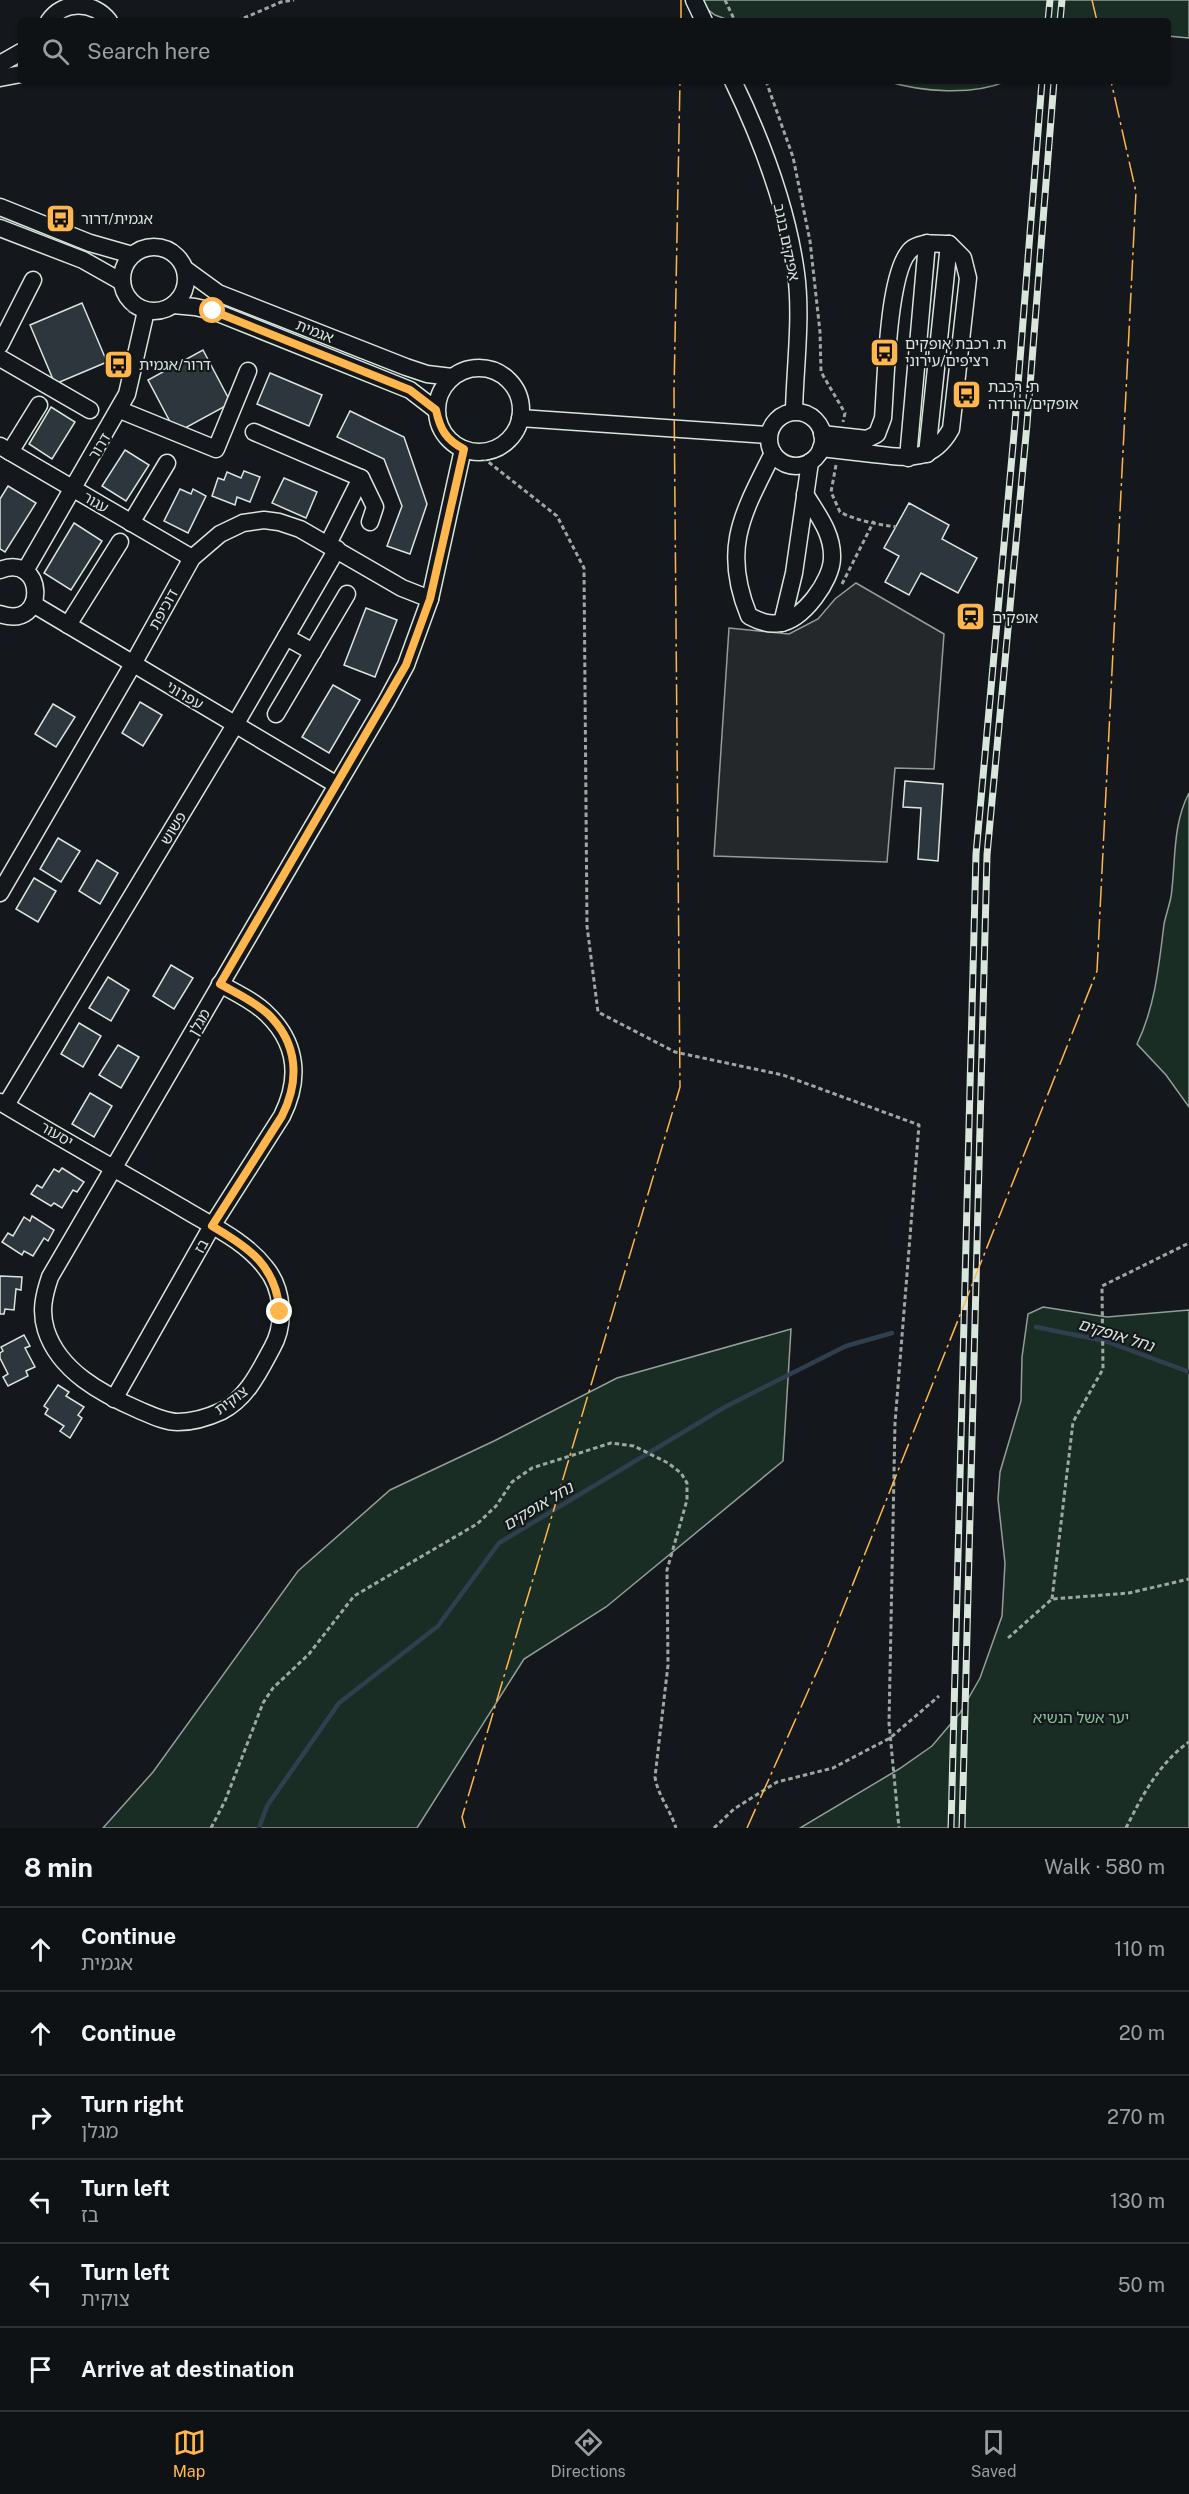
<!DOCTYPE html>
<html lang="en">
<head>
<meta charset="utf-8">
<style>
  :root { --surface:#0f1215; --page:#1d2022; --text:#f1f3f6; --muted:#9b9ea0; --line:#2f3234; --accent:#ffb74d }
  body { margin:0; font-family:"Public Sans","Noto Sans Hebrew",sans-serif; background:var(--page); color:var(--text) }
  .stop { position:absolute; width:18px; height:18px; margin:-14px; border:4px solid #ffb74d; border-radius:50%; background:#fff }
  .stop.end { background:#ffb74d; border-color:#fff; box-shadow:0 2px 6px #0008 }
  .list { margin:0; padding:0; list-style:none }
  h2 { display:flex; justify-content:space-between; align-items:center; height:78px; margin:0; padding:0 24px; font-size:26px }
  h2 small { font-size:20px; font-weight:400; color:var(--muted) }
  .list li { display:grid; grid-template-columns:39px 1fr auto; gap:18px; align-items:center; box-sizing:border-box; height:84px; padding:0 24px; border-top:2px solid var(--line) }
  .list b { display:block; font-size:22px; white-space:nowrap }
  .list p { margin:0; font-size:20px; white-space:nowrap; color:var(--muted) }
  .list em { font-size:20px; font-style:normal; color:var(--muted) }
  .icon { flex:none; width:33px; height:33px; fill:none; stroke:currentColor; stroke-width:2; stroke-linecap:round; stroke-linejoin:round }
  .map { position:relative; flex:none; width:1189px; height:1828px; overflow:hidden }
  .search { position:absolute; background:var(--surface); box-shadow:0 2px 4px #0004; left:18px; right:18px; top:18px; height:66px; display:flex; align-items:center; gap:15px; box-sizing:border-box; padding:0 21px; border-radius:6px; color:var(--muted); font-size:22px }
  .sheet { height:582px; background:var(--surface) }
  nav { display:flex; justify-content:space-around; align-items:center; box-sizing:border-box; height:84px; border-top:2px solid var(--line); background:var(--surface); font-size:16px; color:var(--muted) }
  nav a { display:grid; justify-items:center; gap:3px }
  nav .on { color:var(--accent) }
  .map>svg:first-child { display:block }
  .green { fill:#1a2d24; stroke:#939e99; stroke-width:1.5 }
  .parking { fill:#24282b; stroke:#939e99; stroke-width:1.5 }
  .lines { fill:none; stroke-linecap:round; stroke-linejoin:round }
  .stream { stroke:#2f3f4d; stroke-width:4.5 }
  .building { fill:#2c363c; stroke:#d8e6dc; stroke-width:1.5 }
  .minor-casing { stroke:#d8e6dc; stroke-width:19 }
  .path { stroke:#9da8a2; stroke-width:3; stroke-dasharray:4.5 3; stroke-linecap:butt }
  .minor { stroke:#14181c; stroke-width:16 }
  .rail-casing { stroke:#d8e6dc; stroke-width:7 }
  .rail { stroke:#14181c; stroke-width:4.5; stroke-dasharray:14; stroke-linecap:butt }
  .power { stroke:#ffb74d; stroke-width:1.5; stroke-dasharray:21 4.5 3 4.5; stroke-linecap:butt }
  .route { stroke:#ffb74d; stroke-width:8 }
  .labels { text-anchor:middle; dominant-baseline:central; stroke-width:4.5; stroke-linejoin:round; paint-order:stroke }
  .poi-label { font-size:15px; fill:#d8e6dc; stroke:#14181c; text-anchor:start }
  .street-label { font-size:15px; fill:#d8e6dc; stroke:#14181c }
  .park-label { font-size:15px; fill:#8ac095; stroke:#14181c }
  .water-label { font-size:16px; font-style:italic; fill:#d8e6dc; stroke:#14181c }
</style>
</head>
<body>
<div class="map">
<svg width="1189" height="1828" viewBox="0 0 1189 1828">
  <rect width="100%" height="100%" fill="#14181c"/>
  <g class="green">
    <polygon points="695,0 1189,0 1189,38 1168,36 1168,21 731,21 715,15"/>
    <path d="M886,81h121c-35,15 -85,11 -121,0z"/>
    <path d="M1189,793v314l-23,-32 -29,-31c18,-37 22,-79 27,-120 2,-9 5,-18 7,-27 5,-35 1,-72 18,-104z"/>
    <polygon points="1043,1307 1107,1317 1189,1310 1189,1828 800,1828 899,1769 932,1746 960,1713 980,1678 1002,1616 1005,1563 998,1499 1000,1472 1021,1401 1022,1357 1028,1314"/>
    <polygon points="791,1329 783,1461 606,1607 524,1659 417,1828 103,1828 153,1772 298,1571 390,1490 494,1441 617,1378"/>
  </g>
  <polygon class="parking" points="856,583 944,634 934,769 895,768 887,862 714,856 729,628 789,634 818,619 835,599"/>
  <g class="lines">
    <g class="stream">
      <polyline points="1036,1327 1105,1341 1189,1372"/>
      <polyline points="259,1828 267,1806 339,1703 438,1626 499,1543 725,1407 846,1346 892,1333"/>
    </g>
  </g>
  <g class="building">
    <polygon points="82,303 107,362 55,384 30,325"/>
    <polygon points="203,350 231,403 176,433 148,380"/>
    <polygon points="270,373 322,395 309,426 257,404"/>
    <polygon points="51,407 75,422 52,459 29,444"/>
    <polygon points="350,411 404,437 427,504 410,554 387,546 402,506 384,459 337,437"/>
    <polygon points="125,450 149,465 126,501 102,486"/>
    <polygon points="244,471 260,477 250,502 237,497 235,505 212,496 218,478 224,480 227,472 241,478"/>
    <polygon points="284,478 317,492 306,518 272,503"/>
    <polygon points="8,486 36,503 5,552 0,549 0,499"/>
    <polygon points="180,489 191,494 193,489 206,496 188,533 164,521"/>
    <polygon points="909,503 949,525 942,539 977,558 958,593 921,573 909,595 885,582 899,556 884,548"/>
    <polygon points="74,523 102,541 71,590 44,573"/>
    <polygon points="366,608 397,620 375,677 344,665"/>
    <polygon points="333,685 360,700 329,753 302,737"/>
    <polygon points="140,702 162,715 143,746 122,733"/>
    <polygon points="53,704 75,717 56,747 35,734"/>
    <polygon points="905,781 943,784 938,861 918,859 921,808 903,807"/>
    <polygon points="58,838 80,851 61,882 40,869"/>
    <polygon points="97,860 118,873 100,904 79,891"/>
    <polygon points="34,878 56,891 38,922 16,909"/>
    <polygon points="171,965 193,978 174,1009 153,996"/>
    <polygon points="108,977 129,990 111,1021 89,1008"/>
    <polygon points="79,1023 101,1036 83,1067 61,1054"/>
    <polygon points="118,1045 139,1057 121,1088 99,1075"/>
    <polygon points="90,1093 112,1106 94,1137 72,1124"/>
    <polygon points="62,1168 84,1182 77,1192 73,1190 62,1208 54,1203 51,1206 31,1194 37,1185 42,1188 54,1169 59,1172"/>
    <polygon points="32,1216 54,1230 48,1241 44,1238 33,1256 24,1251 22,1255 2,1242 8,1233 13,1236 24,1217 30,1221"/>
    <polygon points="0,1276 22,1277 21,1290 16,1289 14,1310 5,1309 4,1314 0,1314"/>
    <polygon points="24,1335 30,1346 25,1348 35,1367 26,1371 28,1376 8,1386 3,1377 8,1374 0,1358 0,1353 3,1351 1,1347"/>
    <polygon points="58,1385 69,1392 66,1396 84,1407 78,1415 82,1418 70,1438 60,1431 64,1426 45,1414 48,1409 44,1406"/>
  </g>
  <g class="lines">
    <defs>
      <g id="minor">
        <polyline points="694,0 704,21"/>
        <path d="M49,21c14,-21 45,-20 60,0"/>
        <polyline points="0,64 21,52"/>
        <polyline points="0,78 21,74"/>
        <path d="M733,81c29,60 54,126 63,192 6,44 -1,94 -2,138"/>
        <polyline points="0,207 90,243 132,255"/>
        <polyline points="0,228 83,260 122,282"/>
        <circle cx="154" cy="279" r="32"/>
        <polyline points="185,269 218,293 406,367 427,374 452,377"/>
        <polyline points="173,305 195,307 213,311 410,390 436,410"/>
        <polyline points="0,345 33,280"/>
        <polyline points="0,358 90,410"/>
        <circle cx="479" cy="410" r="42"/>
        <polyline points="120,410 216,449 248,371"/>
        <circle cx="796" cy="439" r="27"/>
        <polyline points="520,418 769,435"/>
        <polyline points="254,432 361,478 375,507 370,522"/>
        <polyline points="0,446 192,558"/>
        <path d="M821,448c18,2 35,4 52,6 34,4 59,9 78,-25l17,-151 -5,-20 -14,-14c-12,0 -25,-3 -36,4 -26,17 -27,137 -30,170l-6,16 -10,5 -45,-5"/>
        <polyline points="10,452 39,405"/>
        <path d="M773,453c-30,60 -52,95 -24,163 10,5 19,9 31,7 23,-3 52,-43 52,-65 1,-25 -15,-44 -27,-64"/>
        <polyline points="927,454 949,244"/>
        <polyline points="908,458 927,243"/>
        <polyline points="131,523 167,463"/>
        <polyline points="328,544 361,478"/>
        <path d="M0,570c45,-18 49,61 0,44"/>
        <polyline points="25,571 127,394 146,311"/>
        <polyline points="33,604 337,785"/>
        <polyline points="782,623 794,573 810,462"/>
        <polyline points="68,625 120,542"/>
        <polyline points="286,637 313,652"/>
        <polyline points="276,714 347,594"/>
        <polyline points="0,893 133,664 192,558 220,534 243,523 264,520 279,522 300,529 402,588 430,599"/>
        <path d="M0,1102c61,37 123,71 184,107 28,17 61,32 81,58 18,21 21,57 7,81 -13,24 -25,50 -50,63 -13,6 -30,11 -44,11 -13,0 -27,-7 -39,-12 -37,-16 -80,-39 -93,-80 -6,-19 -2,-35 4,-53 112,-192 223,-384 336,-575l20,-37 24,-66 33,-150"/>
        <polyline points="6,1105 235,725 337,549"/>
        <path d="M114,1399l98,-173 70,-110c18,-36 16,-72 -15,-102 -13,-13 -31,-21 -47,-30"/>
      </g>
    </defs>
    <use href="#minor" class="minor-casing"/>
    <g class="path">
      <polyline points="725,0 735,21"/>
      <polyline points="237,21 281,2 294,0"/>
      <polyline points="766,81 793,157 810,241 820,332 821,372 845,413 843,422"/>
      <polyline points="120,296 131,313"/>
      <polyline points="477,453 557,516 584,568 587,926 598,1012 675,1052 783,1075 919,1125 895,1423 889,1723 899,1828"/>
      <path d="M836,465l-5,27 9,20c17,9 37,12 56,15"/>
      <polyline points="842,584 874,521"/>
      <polyline points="1052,1599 1073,1422 1103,1369 1102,1286 1189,1243"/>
      <polyline points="1008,1638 1052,1599 1129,1593 1189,1579"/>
      <path d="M211,1828l14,-27 38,-98 10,-15 36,-34 45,-58 123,-72 19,-18 16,-24 20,-14 79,-25 23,3 34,17 13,10 6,10v17l-20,70 1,95 -13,112c3,19 15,32 21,51"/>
      <polyline points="714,1828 734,1809 777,1782 833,1768 890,1738 939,1696"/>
      <path d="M1126,1828c16,-32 33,-65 63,-86"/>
    </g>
    <use href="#minor" class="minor"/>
    <defs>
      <g id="rail">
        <polyline points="1048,21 1050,0"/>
        <polyline points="1060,21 1062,0"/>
        <polyline points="951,1828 976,854 1015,423 1042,81"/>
        <polyline points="962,1828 987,855 1027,424 1054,81"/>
      </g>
    </defs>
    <use href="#rail" class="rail-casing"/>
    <use href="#rail" class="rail"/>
    <g class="power">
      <polyline points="1092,0 1097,21"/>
      <polyline points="681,21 681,0"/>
      <polyline points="465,1828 462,1817 680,1087 674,391 680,81"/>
      <polyline points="747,1828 827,1649 1097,971 1136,192 1111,81"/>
    </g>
  </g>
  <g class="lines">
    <path class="route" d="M213,311l197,79 26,20c4,19 10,30 28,39l-34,150 -24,66 -186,319c16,9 34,17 48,30 30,29 32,66 14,102l-70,110c38,22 64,40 68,86"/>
  </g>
  <defs>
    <symbol id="bus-square" viewBox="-11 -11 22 22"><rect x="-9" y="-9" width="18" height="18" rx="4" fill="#ffb74d" stroke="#14181c"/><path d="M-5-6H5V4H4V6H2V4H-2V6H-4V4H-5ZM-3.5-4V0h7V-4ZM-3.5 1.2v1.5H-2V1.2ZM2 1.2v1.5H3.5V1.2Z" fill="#111"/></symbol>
    <symbol id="station-square" viewBox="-11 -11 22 22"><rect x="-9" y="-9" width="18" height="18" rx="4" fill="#ffb74d" stroke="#14181c"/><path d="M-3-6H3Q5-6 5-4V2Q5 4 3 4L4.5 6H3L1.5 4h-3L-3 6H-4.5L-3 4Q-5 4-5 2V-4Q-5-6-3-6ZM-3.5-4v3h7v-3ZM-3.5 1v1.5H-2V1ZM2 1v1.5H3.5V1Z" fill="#111"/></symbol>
  </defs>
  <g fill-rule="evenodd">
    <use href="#bus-square" x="44" y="202" width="33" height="33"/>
    <use href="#bus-square" x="868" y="336" width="33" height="33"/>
    <use href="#bus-square" x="102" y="348" width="33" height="33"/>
    <use href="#bus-square" x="950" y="378" width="33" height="33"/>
    <use href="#station-square" x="954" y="600" width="33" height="33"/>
  </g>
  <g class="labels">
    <g class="poi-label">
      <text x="81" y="218">אגמית/דרור</text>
      <text x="905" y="343">ת. רכבת אופקים<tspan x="905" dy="17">רציפים/עירוני</tspan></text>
      <text x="139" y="364">דרור/אגמית</text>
      <text x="988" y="386">ת. רכבת<tspan x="988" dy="17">אופקים/הורדה</tspan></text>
      <text x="992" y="617">אופקים</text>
    </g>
    <g class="street-label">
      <text transform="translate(787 242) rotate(78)">אפיקים בנגב</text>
      <text transform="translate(315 331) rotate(22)">אגמית</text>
      <text transform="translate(99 446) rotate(-59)">דרור</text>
      <text transform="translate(96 502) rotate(30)">עגור</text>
      <text transform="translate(163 609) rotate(-61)">דוכיפת</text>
      <text transform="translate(185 695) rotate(31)">עפרוני</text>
      <text transform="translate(173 828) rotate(-59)">פשוש</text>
      <text transform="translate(199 1022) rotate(-60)">מגלן</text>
      <text transform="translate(57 1134) rotate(30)">יסעור</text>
      <text transform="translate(201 1246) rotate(-60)">בז</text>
      <text transform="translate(231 1400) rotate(-36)">צוקית</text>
    </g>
    <g class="park-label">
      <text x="1081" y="1717">יער אשל הנשיא</text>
    </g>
    <g class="water-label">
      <text transform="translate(1116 1335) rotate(17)">נחל אופקים</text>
      <text transform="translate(538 1506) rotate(-31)">נחל אופקים</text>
    </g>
  </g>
</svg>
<div class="stop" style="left:213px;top:311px"></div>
<div class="stop end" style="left:280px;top:1312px"></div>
<div class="search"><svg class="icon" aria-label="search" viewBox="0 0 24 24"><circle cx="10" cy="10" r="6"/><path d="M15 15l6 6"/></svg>Search here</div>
</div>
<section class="sheet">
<h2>8 min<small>Walk · 580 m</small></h2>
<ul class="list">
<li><svg class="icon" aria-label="ahead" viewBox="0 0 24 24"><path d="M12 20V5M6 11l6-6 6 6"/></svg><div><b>Continue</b><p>אגמית</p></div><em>110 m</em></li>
<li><svg class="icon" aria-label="ahead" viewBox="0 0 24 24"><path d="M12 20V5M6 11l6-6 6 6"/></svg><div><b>Continue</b></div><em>20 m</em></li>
<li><svg class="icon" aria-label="right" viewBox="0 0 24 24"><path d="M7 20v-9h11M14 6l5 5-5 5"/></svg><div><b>Turn right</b><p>מגלן</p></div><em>270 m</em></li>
<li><svg class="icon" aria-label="left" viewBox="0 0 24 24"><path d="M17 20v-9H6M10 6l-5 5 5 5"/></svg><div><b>Turn left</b><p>בז</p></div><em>130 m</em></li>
<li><svg class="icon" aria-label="left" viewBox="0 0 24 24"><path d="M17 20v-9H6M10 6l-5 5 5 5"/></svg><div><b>Turn left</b><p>צוקית</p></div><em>50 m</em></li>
<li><svg class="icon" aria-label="arrive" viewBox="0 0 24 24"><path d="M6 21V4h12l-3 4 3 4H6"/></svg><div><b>Arrive at destination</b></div></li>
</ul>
</section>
<nav>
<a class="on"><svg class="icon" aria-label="map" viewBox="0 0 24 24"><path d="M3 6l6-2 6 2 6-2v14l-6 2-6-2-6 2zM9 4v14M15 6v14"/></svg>Map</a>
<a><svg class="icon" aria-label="directions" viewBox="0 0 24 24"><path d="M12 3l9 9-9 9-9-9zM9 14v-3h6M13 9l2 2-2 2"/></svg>Directions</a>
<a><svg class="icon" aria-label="saved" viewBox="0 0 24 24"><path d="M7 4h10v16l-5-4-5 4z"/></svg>Saved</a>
</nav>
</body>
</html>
